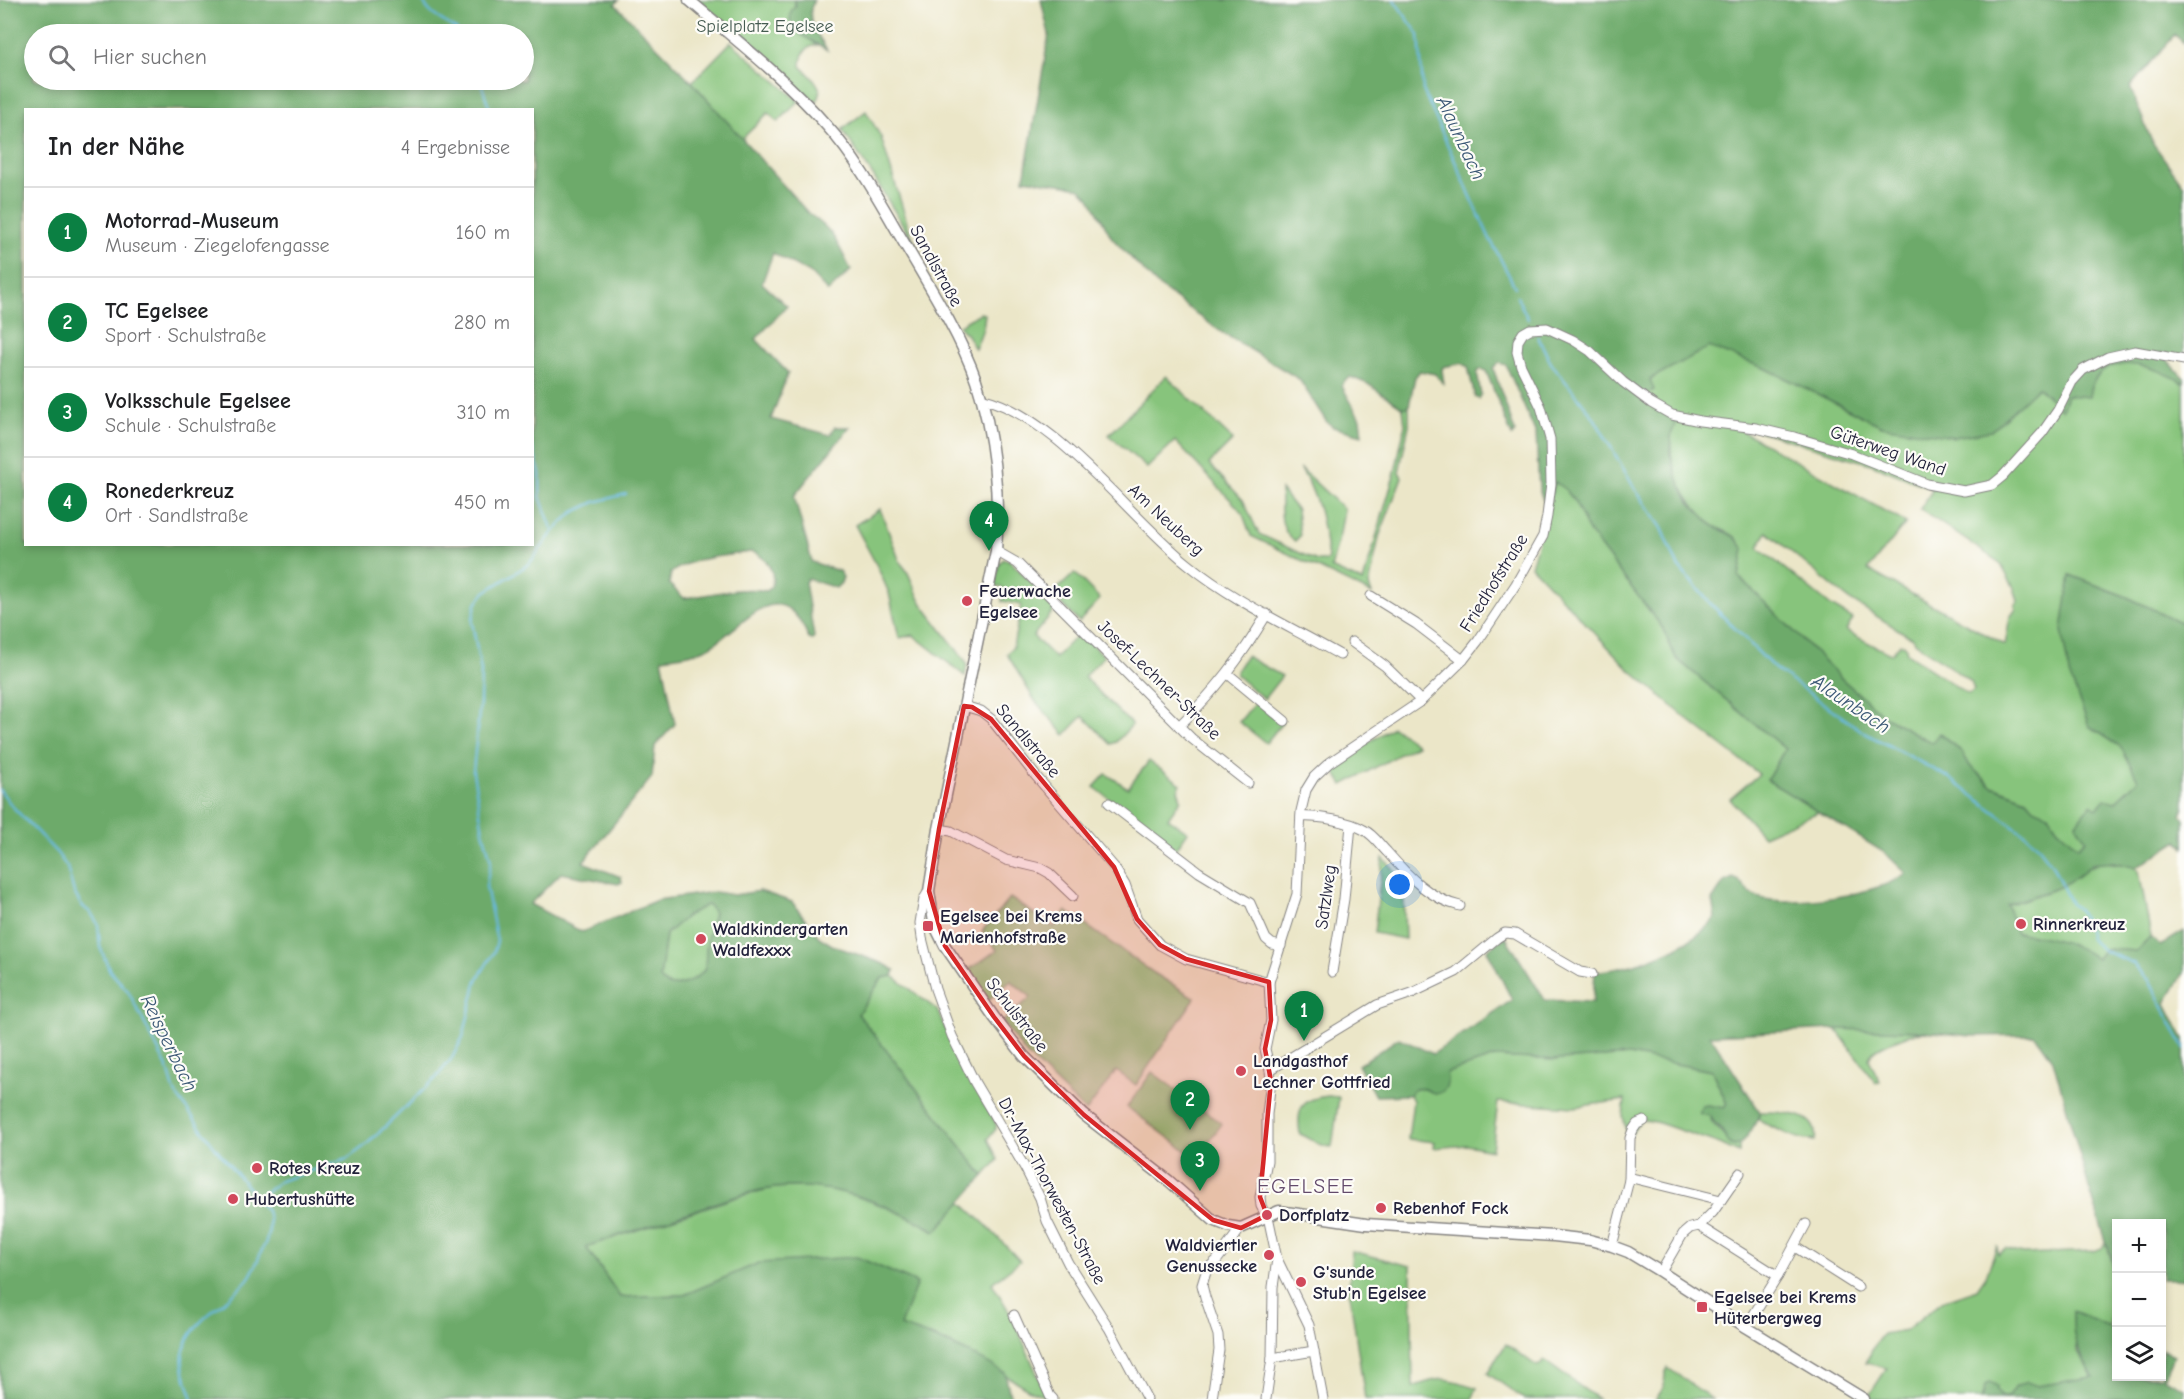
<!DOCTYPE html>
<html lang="de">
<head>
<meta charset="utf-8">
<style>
  :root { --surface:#fff; --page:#f2f2f2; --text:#202124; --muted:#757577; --line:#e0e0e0; --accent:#0b8043 }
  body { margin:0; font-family:"Comic Neue",sans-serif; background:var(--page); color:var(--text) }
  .controls { position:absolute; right:18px; bottom:18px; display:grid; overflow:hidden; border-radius:0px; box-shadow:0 3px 9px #0003 }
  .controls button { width:54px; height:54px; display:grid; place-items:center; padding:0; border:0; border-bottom:2px solid var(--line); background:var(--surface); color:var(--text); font:30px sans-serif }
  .you { position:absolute; left:1400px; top:885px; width:21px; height:21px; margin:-15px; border:4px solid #fff; border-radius:50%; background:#1a73e8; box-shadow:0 0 0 9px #1a73e833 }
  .badge { display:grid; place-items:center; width:39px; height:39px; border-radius:50%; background:var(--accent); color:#fff; font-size:20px; font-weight:700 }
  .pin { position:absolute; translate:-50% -50px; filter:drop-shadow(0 2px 3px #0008) }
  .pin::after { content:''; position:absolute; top:32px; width:21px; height:18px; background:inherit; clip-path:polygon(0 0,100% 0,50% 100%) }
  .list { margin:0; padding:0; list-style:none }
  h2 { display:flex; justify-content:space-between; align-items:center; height:78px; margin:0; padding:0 24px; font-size:26px }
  h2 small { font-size:20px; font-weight:400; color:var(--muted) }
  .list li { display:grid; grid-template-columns:39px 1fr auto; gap:18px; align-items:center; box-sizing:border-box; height:90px; padding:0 24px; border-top:2px solid var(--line) }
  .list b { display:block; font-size:22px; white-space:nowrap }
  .list p { margin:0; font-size:20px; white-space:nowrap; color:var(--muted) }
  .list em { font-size:20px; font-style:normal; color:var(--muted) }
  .icon { flex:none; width:33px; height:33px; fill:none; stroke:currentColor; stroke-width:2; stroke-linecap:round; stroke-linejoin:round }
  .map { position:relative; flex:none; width:2184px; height:1399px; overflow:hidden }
  .search { position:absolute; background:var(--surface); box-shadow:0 3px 9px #0003; left:24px; top:24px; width:510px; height:66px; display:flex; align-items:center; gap:15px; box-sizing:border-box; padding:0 21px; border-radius:33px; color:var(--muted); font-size:22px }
  .panel { position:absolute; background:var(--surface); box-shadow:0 3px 9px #0003; left:24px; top:108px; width:510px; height:438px; border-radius:0px }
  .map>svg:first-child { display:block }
  .green { fill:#87c47b; stroke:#54735b; stroke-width:1.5; fill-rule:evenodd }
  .forest { fill:#6daa6b; stroke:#486653; stroke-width:1.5; fill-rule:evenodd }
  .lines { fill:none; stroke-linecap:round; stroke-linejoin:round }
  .stream { stroke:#6abbe5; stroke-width:2 }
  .minor-casing { stroke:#868482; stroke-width:11 }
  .tertiary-casing { stroke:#868482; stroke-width:13 }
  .minor { stroke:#fff; stroke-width:9 }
  .tertiary { stroke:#fff; stroke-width:10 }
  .marked { fill:#d62828; fill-opacity:0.2; stroke:#d62828; stroke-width:4.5; stroke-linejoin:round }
  .poi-dot { fill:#d1495b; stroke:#fdfcf7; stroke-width:2 }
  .labels { text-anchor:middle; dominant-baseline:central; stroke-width:4.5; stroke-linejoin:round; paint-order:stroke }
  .park-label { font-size:18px; fill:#455b51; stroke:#fdfcf7 }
  .street-label { font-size:18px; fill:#22223b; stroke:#fdfcf7 }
  .poi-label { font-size:18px; font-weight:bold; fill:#22223b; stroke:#fdfcf7; text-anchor:start }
  .water-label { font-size:20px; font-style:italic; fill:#3b5876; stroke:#fdfcf7 }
  .quarter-label { font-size:21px; letter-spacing:1.5px; fill:#644b6c; stroke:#fdfcf7 }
</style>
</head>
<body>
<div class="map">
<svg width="2184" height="1399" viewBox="0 0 2184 1399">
  <rect width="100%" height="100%" fill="#fdfcf7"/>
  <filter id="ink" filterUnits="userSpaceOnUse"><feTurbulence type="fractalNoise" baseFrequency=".0167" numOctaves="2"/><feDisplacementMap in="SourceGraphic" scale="12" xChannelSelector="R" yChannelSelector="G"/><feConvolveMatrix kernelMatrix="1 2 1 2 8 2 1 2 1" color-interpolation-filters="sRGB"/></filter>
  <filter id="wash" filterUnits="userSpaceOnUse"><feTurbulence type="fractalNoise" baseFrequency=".008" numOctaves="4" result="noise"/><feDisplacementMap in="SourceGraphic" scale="24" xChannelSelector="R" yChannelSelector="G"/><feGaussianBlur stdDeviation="1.35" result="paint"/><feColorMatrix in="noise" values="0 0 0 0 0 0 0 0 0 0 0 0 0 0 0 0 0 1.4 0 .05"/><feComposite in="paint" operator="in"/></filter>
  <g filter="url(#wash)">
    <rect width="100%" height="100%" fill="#ebe6c8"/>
    <g class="green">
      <path d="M695,0h99l6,34 9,4 8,7c-12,2 -16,9 -16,21 9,10 26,22 16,35h-5z"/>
      <polygon points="731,42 799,101 778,122 768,113 742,139 692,82"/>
      <polygon points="866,111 881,137 910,232 918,250 872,174 842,130"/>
      <polygon points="980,313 985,314 983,329 975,349 967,335 958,326"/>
      <path d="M1709,347l58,22 115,57 109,5 47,-45 29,9 21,1c2,-4 2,-10 5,-13 18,-34 67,-15 91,0v241l-57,-27 -57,-22 19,151 32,21 17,33 -23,22 -18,7 -6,-5 -5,36 -8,8 -21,-20 -9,-14 -15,-6 -7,-9 -34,-13 -22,-20 -8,-14 -22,-19 -8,10 -48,-27 -41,-36 -104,-103 4,-28c-2,-4 -5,-9 -8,-12 -7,-6 -18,-8 -25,-14 -25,-23 -42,-53 -39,-88l-31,-37 10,-19zM1737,428l18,2 116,34 62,25 -13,20 80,54 14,25 4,13 -3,5 1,3 -6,8 -5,28 -137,-75 38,-47zM1767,532l80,66 65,40 4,5 55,39 3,8 -5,4 -3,-1 -59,-40 -2,-8 -5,-1 -8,9h-4l-42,-22 7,-12 -22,-13 -73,-59z"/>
      <path d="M1166,376l67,64 -24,24 34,36 16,34 58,27h9l2,-3c-5,-34 -9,-61 -28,-90l44,41 -4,25 -9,34 32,14 32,-110 10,-47 -2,-17 6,-2v19l-10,47 3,5 -23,60 -10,49 3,8 -121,-58 -9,-24 -67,-71 -28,27 -38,-33z"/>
      <polygon points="1555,482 1566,490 1575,502 1590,532 1662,627 1676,658 1785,749 1767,780 1819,812 1763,836 1730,799 1759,774 1693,724 1627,667 1531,566"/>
      <path d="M1281,490l16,20 3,26 -5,5c-17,-10 -14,-33 -14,-51z"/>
      <polygon points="880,509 900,562 907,571 922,604 967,663 965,676 913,635 899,638 889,593 877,566 855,525"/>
      <polygon points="1004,559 1009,560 1056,608 1033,636 1055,658 1080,632 1104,656 1084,677 1132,725 1116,742 1111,744 1083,716 1065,735 1035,701 1007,654 1013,647 1021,605 1002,601 1004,588 995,586 999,563"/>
      <polygon points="1075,573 1100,599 1079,622 1052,594"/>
      <polygon points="1246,656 1282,676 1264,699 1236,675 1236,671"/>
      <polygon points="1256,702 1282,723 1266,743 1239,722"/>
      <polygon points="1393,727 1417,745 1343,785 1331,766"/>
      <polygon points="1149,761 1181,784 1178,790 1181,799 1168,818 1188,832 1176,849 1094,787 1106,774 1128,788"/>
      <polygon points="1383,858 1403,880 1405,939 1374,933"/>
      <path d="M2105,862l27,4 7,5 12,66 -14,14 -33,-2 -7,10c-22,-17 -52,-23 -80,-26l-10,-28c17,-6 37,-11 54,-19 18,-9 24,-21 44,-24z"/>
      <polygon points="1010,898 1054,927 1066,911 1154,973 1195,998 1136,1085 1116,1071 1086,1112 1026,1054 1002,1022 1031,997 1011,981 987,1001 967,971 997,950 982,931"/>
      <path d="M706,905l4,1 4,7 -7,26 -2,30c-8,11 -36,26 -45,9l6,-44 22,-19z"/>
      <polygon points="893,976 937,1010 949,1037 996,1124 996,1129 988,1139 998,1160 984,1176 858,1014 882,978"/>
      <path d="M1836,1029l87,2c-14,4 -51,14 -54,28l11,23 -4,1z"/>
      <path d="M1630,1055l82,16 15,33 -3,5 -8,-3 -6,10 2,6 21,24 6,-1v8l-19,-9 -61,-21 -18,-4 -13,20 -5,-23 2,-16 -51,7 -76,-5 -6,48 -25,-5 -33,3 1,-6 -27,-3 5,-38 -3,-6 3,-5c9,-3 14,-1 21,4l12,-21 49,-16 64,3z"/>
      <polygon points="1152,1072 1222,1124 1196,1158 1127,1107"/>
      <path d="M1329,1096l10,1 -7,50c-16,-1 -19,-8 -32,-13 -4,-26 2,-36 29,-38z"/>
      <path d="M1760,1112c19,0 60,-1 55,29 -22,-2 -38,-11 -57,-22z"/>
      <path d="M809,1186c45,6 87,23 126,45l26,-29 25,23 34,36 -28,22 20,33 35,81 -16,-6 -62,-38 -32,-15 -38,-12 -140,-63 -75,32 -64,2 -34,-50 151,-50 36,-9z"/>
      <path d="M2106,1242c13,38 12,46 3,85l-36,-15 4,39 16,26 -55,9 -24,2 -6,9h-6l-5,-5 -15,2v5h-111l-3,-2 19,-29 -21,-5 9,-19 8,-10 23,-4 36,-29 35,-12 9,-13 11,-30 1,8 8,-5 17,5 71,-3 8,-3z"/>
      <path d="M1352,1251l59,15 2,121c29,-12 35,-9 64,1l-5,11h-107l-16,-110z"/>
      <polygon points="1506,1344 1537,1366 1542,1364 1543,1360 1598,1399 1524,1399 1487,1373"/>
      <polygon points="1668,1368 1712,1399 1656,1399 1664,1387 1665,1373"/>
    </g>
    <g class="forest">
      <path d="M0,0h619l-4,4 77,78 117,132c27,18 27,28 42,56l-23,22 -18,-19 -37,-20 -11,30 25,23 -31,33 32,34 -17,46 59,16 5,-8h15l-56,69 18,66 27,9 4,6 -2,6 -5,5 -28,-9 -3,3 9,55 -2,3 -3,-1c-28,-69 -62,-16 -98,7 -14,8 -33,10 -49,12l13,66 -20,22 -3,31 -69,85 38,15 1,5 -4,2 -57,-11 -31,31 52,28 75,-32 58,-8 19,3 26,-4 32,11 27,35 13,8 52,19 11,6 -2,6 -11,2 -24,36 126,162 -48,55c-50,-28 -104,-50 -161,-43 -34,4 -70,19 -102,30 -28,10 -59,18 -87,29l34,50 64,-2 75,-32 98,-6 60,26 -17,43c37,12 72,26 105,47l6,26h-1011zM524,34v46h-490v-46zM26,110h506v434h-506zM750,552c17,2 31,27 17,39 -29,-5 -54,4 -83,7l-15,-14 2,-11c20,-16 54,-17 79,-21zM706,905l4,1 4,7 -7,26 -2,30c-8,12 -36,26 -45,9l6,-44 22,-19z"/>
      <path d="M794,0h20c-10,21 3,32 13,50l-27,-16 -10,-13 1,-10 5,-6z"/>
      <path d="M1041,0h1143v43l-9,-8 -45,52 22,55 32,44v171l-23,-4 23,25v5c-24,-14 -73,-34 -91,0 -3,3 -3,9 -4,14l-22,-2 -5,15 -24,-23 -47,44 -37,6 -72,-11 -115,-57 -58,-22 -59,32 4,11 -14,8 37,21 -6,16 -1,18 7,24 11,23 24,25 23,12 9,12 -5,28 104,103 41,36 48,27 7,-10 23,19 8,14 22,20 34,13 8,9 14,6 9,14 21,19 8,-7 -10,-17 15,-19 6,4 8,-9 10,3 23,-22 -17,-33 -32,-21 -20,-52 -7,-44 8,-55 57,22 57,27v183l-3,8 3,4v29l-6,-7 -42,27 -22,-6 -22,2 -14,12 -18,11 -53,18 10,28c29,3 56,8 80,26l7,-10 33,2 14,-14 9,9 24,-15v42l-18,30 18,36v240h-22v-55h-46v48l-27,-84 -36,-128 -13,-19 -6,-6 -63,1 -48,-5 -87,-2 -126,6 50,77c-2,8 -19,42 -30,32 -3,-3 -5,-9 -8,-13 -4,-6 -9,-8 -12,-15l-10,-2v-4l2,-4 6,-1 16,3 3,-4 -15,-33 -82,-16 -71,5 -64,-3 -49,16c3,11 1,20 -12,21 -7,-5 -12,-7 -21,-4l-3,5 -35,1 -17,-31 41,-27 34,16 79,-54 -25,-50 18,-14 40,64 48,2 2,-31c35,-1 99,-25 120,-53l-3,-18 12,-18 9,-4c10,3 13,15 24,19 32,11 124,-2 149,-24l-21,-20 -118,-73 18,-31 -109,-91 -14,-31 -73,-95 -14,-30 -9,-12 -11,-8 -10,24 -6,-18 -3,-54 -30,-69 -7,-2 -6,5 22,64 -3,4 -26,-65 -5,-2 -4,4 4,22 -2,4 -4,-2 -7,-30 -6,-4 -19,4 -1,3 2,14 -9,-10 -15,-3 -5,6 -6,29 -6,2 -35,-24 -17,-7 -6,3 -3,6 18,33 2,16 -29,-8 -7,-6 -27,-42 -78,-47 -65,-48 -44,-46 -22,-40 -10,-9 -14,-4 -42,-6 25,-145z"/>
      <path d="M2073,1311l43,19v46h46v-26l12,6 -10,22 20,10v11h-202l3,-14 5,-3 7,4v6l5,5h6l6,-9 12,-6 12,4 55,-9c-15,-30 -21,-30 -20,-66z"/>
    </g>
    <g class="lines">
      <g class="stream">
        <path d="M422,0c11,21 25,20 40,34"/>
        <polyline points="1394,0 1419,35 1423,90 1489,237 1515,287"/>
        <polyline points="480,80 490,110"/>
        <polyline points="1517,297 1528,319"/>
        <polyline points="1538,337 1551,363 1593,416 1635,489 1662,528 1678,566 1708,601 1775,669 1865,733 1948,777 2035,842 2051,863 2071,904 2078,909 2087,925 2090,939 2104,951 2133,963 2149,980 2184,1048"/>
        <polyline points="532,447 540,473 540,497 553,531"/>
        <path d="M0,790l12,16 45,47 10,14 7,25 7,13 10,8 7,11 2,23 10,24 18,20 40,78 7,24 40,54 52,64c5,14 2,26 -5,39 -4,9 -8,21 -14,29 -20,25 -55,38 -64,71 -5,16 4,34 9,49"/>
        <polyline points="256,1199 280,1181 347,1159 366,1145 436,1078 452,1058 463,1037 477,980 494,952 497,941 486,886 491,861 483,831 473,772 480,702 481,671 472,622 476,604 485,592 529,564 553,532 572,513 595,502 626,494"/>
      </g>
    </g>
  </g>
  <g filter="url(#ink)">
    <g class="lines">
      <defs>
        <g id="minor">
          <path d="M981,398c77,19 145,116 207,166 45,37 101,62 152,91"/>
          <polyline points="996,551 1017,563 1191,738 1248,783"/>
          <polyline points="1371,596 1416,624 1463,660"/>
          <polyline points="1352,642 1385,666 1421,701"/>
          <polyline points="1228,674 1285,721"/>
          <polyline points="964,706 981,711 991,719 1035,775 1114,867 1125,885 1137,919 1160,945 1186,959 1269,982"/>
          <path d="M1179,726c37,-36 61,-67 88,-112"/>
          <polyline points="1109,803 1199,872 1250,903 1266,939 1272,944 1281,946"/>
          <path d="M1301,817c17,-1 48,4 63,13 10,5 16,15 23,22 21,24 43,47 73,54"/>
          <polyline points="939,829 951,831 1006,860 1040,868 1049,873 1073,896"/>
          <polyline points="929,891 924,899 920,923 922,938 935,989 952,1036 975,1083 1025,1168 1040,1198 1047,1221 1068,1263 1109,1328 1147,1399"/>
          <polyline points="1332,972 1344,899 1351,825"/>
          <polyline points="1270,1070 1377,1005 1412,993 1456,972 1497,938 1505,933 1515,934 1580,972 1592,974"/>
          <polyline points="1629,1180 1632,1178 1721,1200"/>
          <polyline points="1699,1226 1778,1276"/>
          <polyline points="1612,1246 1629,1180 1630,1138 1633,1130 1637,1124 1644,1121"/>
          <polyline points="1795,1247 1858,1287"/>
          <polyline points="1277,1259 1309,1325 1323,1399"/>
          <polyline points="1661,1272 1683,1234 1690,1228 1699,1226 1713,1212 1740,1173"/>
          <polyline points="1014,1315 1050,1396 1053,1399"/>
          <polyline points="1746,1327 1778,1276 1806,1224"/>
          <polyline points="1272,1358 1314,1351"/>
          <polyline points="1212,1399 1219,1350 1218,1335 1205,1297 1202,1285 1207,1269 1217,1260 1241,1228"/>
          <polyline points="1266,1399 1272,1358 1273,1287 1277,1259 1269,1221 1261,1206 1260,1197 1267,1161 1267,1114 1271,1081 1270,1070 1265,1049 1271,1020 1269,982 1297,894 1301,811 1306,790 1314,777 1329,763 1421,701 1463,660 1478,641 1516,584 1543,536 1547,516 1551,484 1550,439 1541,407 1521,366 1517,352 1518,341 1523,333 1530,329 1547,328 1573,340 1590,351 1623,382 1651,403 1672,415 1700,421 1756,428 1794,437 1852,454 1927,484 1964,491 1992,485 2003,476 2042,433 2058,410 2072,382 2083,370 2108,357 2135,351 2184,360"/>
        </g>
        <path id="tertiary" d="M689,0c47,40 97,79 138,126 29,32 51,72 73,110 25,43 60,98 76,144 18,54 24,115 20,171l-57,278 -10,62 3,20 3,15 10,20 49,71 30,39 60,59 85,66 44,39 15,6 13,2 38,-17 87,13 188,12 36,4 22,6 16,6 33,20 85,55 118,72"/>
      </defs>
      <use href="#minor" class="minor-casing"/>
      <use href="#tertiary" class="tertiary-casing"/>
      <use href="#minor" class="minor"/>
      <use href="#tertiary" class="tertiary"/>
    </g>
  </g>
  <path class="marked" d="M964,706l8,1 19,12 123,148 23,52 23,26 26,14 83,23 2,38 -6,29 6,32 -11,116 7,18 -26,13 -28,-8 -129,-105 -60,-59 -30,-39 -49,-71 -16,-55 10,-62z"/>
  <g class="poi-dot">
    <circle cx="967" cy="601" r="6"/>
    <circle cx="2021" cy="924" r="6"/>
    <rect x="922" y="920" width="12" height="12" rx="3"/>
    <circle cx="701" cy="939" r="6"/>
    <circle cx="1241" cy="1071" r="6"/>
    <circle cx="257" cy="1168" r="6"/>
    <circle cx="233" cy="1199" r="6"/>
    <circle cx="1381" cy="1208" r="6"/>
    <circle cx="1267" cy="1215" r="6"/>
    <circle cx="1269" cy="1255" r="6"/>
    <circle cx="1301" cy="1282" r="6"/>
    <rect x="1696" y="1301" width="12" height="12" rx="3"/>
  </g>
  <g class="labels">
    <g class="park-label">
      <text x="765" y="26">Spielplatz Egelsee</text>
    </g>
    <g class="street-label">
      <text transform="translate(936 266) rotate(61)">Sandlstraße</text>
      <text transform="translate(1888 451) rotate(19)">Güterweg Wand</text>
      <text transform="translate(1166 520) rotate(43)">Am Neuberg</text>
      <text transform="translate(1494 583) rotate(-58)">Friedhofstraße</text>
      <text transform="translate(1159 680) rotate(44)">Josef-Lechner-Straße</text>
      <text transform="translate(1028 741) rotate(50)">Sandlstraße</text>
      <text transform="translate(1326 897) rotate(-82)">Satzlweg</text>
      <text transform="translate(1017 1015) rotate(52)">Schulstraße</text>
      <text transform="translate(1052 1191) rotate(62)">Dr.-Max-Thorwesten-Straße</text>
    </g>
    <g class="poi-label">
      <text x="979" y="591">Feuerwache<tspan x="979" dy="21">Egelsee</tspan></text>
      <text x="940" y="916">Egelsee bei Krems<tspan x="940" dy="21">Marienhofstraße</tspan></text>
      <text x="2033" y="924">Rinnerkreuz</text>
      <text x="713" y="929">Waldkindergarten<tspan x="713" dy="21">Waldfexxx</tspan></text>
      <text x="1253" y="1061">Landgasthof<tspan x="1253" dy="21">Lechner Gottfried</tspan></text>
      <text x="269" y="1168">Rotes Kreuz</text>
      <text x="245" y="1199">Hubertushütte</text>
      <text x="1393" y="1208">Rebenhof Fock</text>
      <text x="1279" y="1215">Dorfplatz</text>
      <text x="1257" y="1245" text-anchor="end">Waldviertler<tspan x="1257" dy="21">Genussecke</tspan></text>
      <text x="1313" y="1272">G'sunde<tspan x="1313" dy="21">Stub'n Egelsee</tspan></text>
      <text x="1714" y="1297">Egelsee bei Krems<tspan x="1714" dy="21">Hüterbergweg</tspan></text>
    </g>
    <g class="water-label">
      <text transform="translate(1461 138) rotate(65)">Alaunbach</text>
      <text transform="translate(1851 704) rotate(34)">Alaunbach</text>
      <text transform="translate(169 1043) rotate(64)">Reisperbach</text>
    </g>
    <g class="quarter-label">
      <text x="1306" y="1186">EGELSEE</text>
    </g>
  </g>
</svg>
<div class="controls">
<button>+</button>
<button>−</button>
<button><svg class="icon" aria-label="layers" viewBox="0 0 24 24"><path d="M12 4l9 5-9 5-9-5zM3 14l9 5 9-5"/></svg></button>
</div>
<div class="you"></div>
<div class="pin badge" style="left:1304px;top:1041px">1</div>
<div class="pin badge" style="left:1190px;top:1130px">2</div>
<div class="pin badge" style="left:1200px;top:1191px">3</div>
<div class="pin badge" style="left:989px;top:551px">4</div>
<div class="search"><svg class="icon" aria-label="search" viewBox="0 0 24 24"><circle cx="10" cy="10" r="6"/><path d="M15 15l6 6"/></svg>Hier suchen</div>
<section class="panel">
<h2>In der Nähe<small>4 Ergebnisse</small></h2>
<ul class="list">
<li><span class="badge">1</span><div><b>Motorrad-Museum</b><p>Museum · Ziegelofengasse</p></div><em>160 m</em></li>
<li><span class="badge">2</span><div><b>TC Egelsee</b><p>Sport · Schulstraße</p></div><em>280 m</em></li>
<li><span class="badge">3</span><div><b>Volksschule Egelsee</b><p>Schule · Schulstraße</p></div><em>310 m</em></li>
<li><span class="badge">4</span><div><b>Ronederkreuz</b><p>Ort · Sandlstraße</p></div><em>450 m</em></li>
</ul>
</section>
</div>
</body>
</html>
